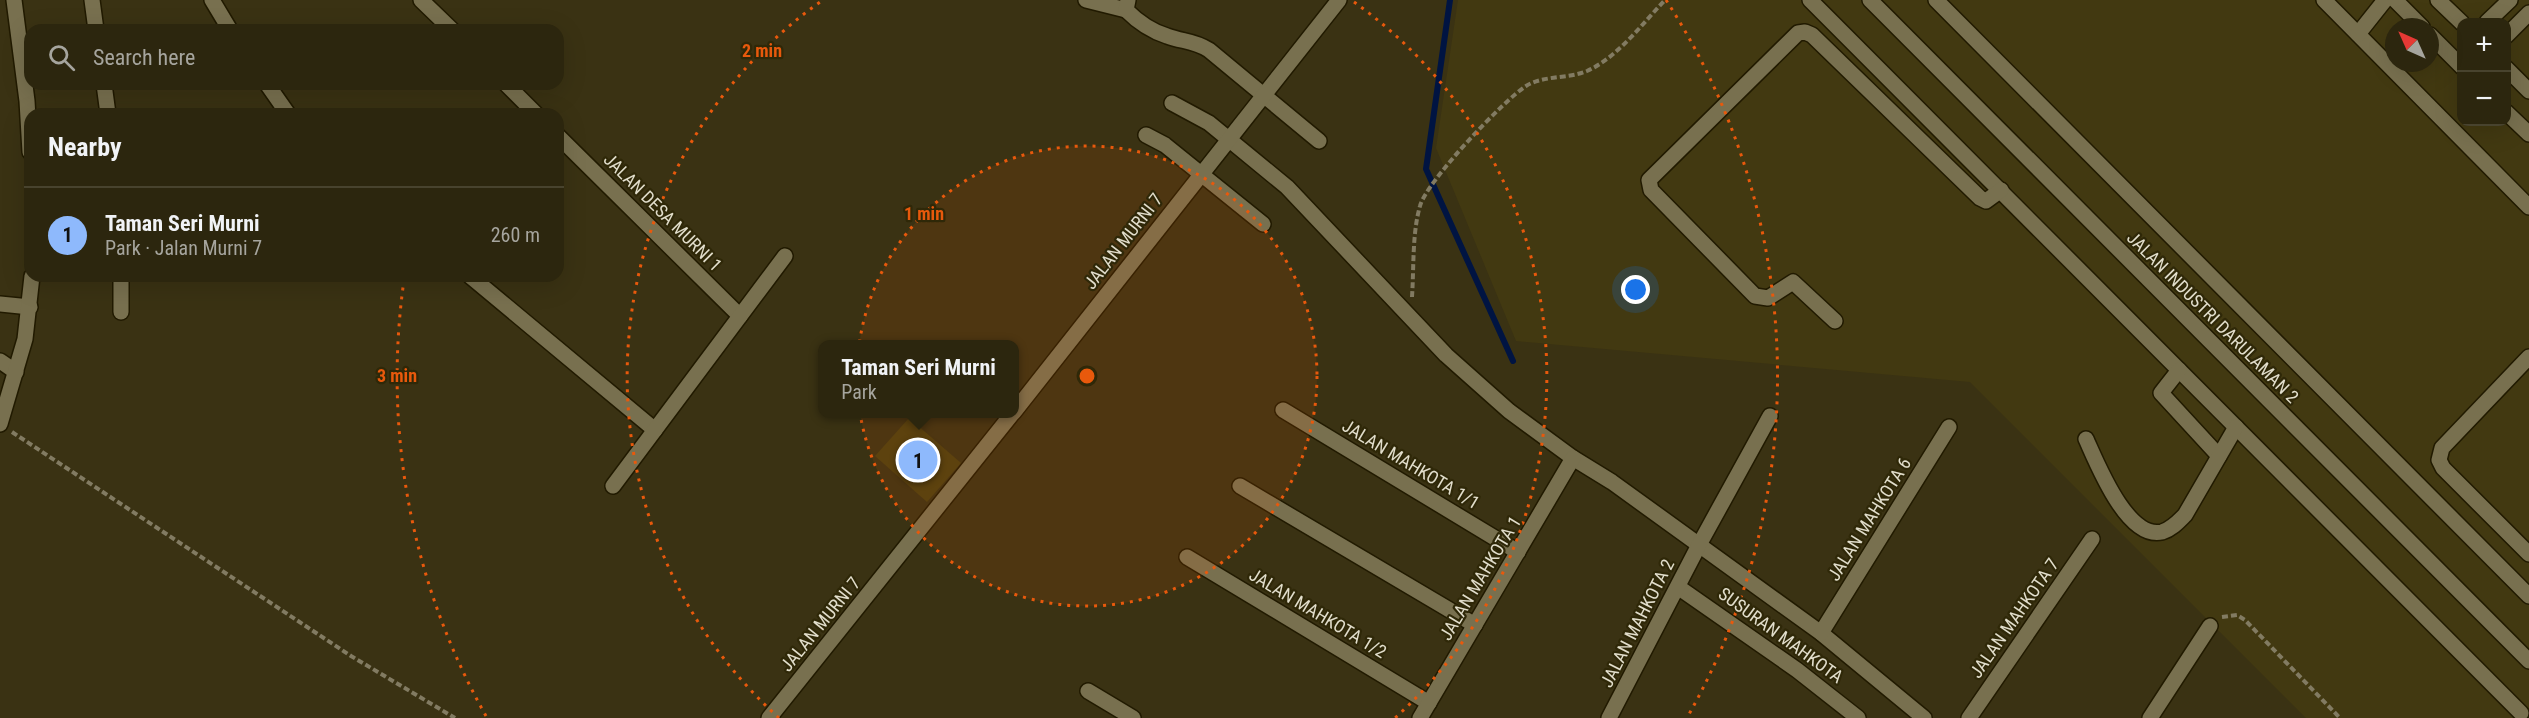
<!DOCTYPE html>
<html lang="en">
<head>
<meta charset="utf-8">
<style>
  :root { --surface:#2c260e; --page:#38321c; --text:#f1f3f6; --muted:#a6a59e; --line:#48432e; --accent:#8eb9fc }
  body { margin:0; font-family:"Roboto Condensed",sans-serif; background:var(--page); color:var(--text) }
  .controls { position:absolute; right:18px; top:18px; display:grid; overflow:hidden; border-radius:12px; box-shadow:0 6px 24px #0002 }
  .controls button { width:54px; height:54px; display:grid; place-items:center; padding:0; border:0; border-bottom:2px solid var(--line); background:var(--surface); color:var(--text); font:30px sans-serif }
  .compass { position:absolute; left:2385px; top:18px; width:54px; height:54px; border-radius:50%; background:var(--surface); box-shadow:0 6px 24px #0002; rotate:315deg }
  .you { position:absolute; left:1636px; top:290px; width:21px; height:21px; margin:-15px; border:4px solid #fff; border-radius:50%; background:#1a73e8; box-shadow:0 0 0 9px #1a73e833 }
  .badge { display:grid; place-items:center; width:39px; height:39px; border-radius:50%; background:var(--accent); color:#111; font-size:20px; font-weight:700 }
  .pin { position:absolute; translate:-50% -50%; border:3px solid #fff; box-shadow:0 2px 6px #0006 }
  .popup { position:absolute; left:818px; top:340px; width:201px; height:78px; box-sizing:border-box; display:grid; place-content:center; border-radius:12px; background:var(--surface); filter:drop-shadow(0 2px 4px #0005); font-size:20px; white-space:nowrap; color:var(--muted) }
  .popup b { font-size:22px; color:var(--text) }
  .popup::after { content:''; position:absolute; left:50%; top:100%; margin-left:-12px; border:12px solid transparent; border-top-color:var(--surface) }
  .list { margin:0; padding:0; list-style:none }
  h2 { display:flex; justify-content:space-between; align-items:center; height:78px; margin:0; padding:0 24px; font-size:26px }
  h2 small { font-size:20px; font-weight:400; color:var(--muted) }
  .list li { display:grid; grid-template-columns:39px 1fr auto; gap:18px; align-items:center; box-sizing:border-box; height:96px; padding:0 24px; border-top:2px solid var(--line) }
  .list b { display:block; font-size:22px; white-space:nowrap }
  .list p { margin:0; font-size:20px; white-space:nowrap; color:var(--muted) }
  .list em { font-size:20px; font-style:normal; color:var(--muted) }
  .icon { flex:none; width:33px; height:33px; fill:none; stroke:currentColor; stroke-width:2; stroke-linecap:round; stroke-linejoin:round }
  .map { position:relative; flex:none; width:2529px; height:718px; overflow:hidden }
  .search { position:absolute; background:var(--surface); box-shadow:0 6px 24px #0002; left:24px; top:24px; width:540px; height:66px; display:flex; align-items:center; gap:15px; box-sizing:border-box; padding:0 21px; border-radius:18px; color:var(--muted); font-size:22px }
  .panel { position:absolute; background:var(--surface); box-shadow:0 6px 24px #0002; left:24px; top:108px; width:540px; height:174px; border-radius:18px }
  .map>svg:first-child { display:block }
  .built { fill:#423911; fill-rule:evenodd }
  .green { fill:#4a3f0f }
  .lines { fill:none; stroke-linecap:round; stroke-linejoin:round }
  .stream { stroke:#001442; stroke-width:6 }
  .minor-casing { stroke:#211a00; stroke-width:18 }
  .path { stroke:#827b62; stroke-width:4; stroke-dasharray:6 3; stroke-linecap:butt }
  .minor { stroke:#78704f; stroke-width:15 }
  .ring { fill:none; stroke:#e8590c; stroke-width:3; stroke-dasharray:3 6 }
  .labels { text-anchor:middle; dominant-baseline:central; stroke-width:4.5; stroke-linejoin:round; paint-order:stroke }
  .street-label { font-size:18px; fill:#e2decc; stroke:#2f2808 }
  .centre { fill:#e8590c; stroke:#2f2808; stroke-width:3 }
  .ring-label { font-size:18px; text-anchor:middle; font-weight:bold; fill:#e8590c; stroke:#2f2808; stroke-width:4.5; stroke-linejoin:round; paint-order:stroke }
</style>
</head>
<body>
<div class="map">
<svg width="2529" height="718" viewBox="0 0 2529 718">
  <rect width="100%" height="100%" fill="#3a3213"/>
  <path class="built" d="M1458,0h1071v718h-223l-336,-336 -454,-41 -80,-193zM2462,22h44v100h-44zM2394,27h36v36h-36z"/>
  <polygon class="green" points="909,418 961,463 927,502 875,456"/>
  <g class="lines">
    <polyline class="stream" points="1450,0 1426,169 1513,361"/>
    <defs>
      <g id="minor">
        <polyline points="14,0 27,101 30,152"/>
        <polyline points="92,0 96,30"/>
        <polyline points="212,0 230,30"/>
        <polyline points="421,0 452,30"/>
        <polyline points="1086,0 1126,10"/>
        <path d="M1128,0l-2,10c12,12 25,21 41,26 16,6 26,4 42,14l110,91"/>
        <polyline points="1810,0 2521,713"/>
        <polyline points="1870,0 2529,661"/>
        <polyline points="1936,0 2529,596"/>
        <polyline points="2324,0 2529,207"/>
        <polyline points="2395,0 2422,27"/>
        <polyline points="2438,0 2462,23"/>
        <polyline points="2487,22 2510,0"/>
        <polyline points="2358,34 2385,0"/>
        <polyline points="2430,35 2462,67"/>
        <polyline points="2506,36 2529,13"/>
        <polyline points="2506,68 2529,91"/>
        <polyline points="104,84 108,114"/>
        <polyline points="267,84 288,114"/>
        <polyline points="506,84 536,114"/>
        <polyline points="1172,103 1209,123 1287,187 1446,355 1509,411 1573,458 1612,482 1821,633 1924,718"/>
        <polyline points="2506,112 2529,134"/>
        <polyline points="1146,135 1165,145 1263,224"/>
        <polyline points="558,136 740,316"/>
        <polyline points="470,276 655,430"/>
        <polyline points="0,304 30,307"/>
        <polyline points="121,312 121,276"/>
        <polyline points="1835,321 1793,282 1768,298 1755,296 1651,190 1649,180 1798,33 1805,32 1812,35 1980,198 1986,201 2001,190"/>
        <polyline points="2529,357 2442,448 2439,460 2443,468 2529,554"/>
        <polyline points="0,361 16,372"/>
        <polyline points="2179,370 2161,393 2219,456"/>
        <polyline points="1283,410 1518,552"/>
        <polyline points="1014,412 1339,0"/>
        <polyline points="0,424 25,339 32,276"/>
        <path d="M2086,439c11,24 41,101 76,93 10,-3 17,-11 23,-17l51,-88"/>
        <polyline points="613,486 785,256"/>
        <polyline points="1240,486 1475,625"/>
        <polyline points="1187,557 1429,703"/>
        <polyline points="1678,587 1797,670 1858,718"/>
        <polyline points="1821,633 1949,427"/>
        <polyline points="1088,691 1133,718"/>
        <polyline points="769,718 1012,414"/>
        <polyline points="1420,718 1573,458"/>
        <polyline points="1609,718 1699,545 1770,416"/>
        <polyline points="1969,718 2092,539"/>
        <polyline points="2150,718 2210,626"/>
      </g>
    </defs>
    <use href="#minor" class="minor-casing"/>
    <g class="path">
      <path d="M1412,297c2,-30 0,-63 8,-91 6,-24 84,-106 106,-120 18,-11 42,-7 61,-15 31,-14 55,-47 78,-71"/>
      <polyline points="12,432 351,656 455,718"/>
      <polyline points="2222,617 2237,615 2245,620 2340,718"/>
    </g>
    <use href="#minor" class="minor"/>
  </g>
  <circle cx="1087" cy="376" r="230" fill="#e8590c" fill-opacity=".12"/>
  <g class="ring">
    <circle cx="1087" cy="376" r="230"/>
    <path d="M779 718A460 460 0 0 1 820 2M1354 2A460 460 0 0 1 1395 718"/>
    <path d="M486 716A690 690 0 0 1 404 280M1666 0A690 690 0 0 1 1688 716"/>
  </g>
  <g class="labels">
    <g class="street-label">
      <text transform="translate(663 212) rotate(45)">JALAN DESA MURNI 1</text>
      <text transform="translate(1123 241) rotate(-52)">JALAN MURNI 7</text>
      <text transform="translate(2213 317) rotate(45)">JALAN INDUSTRI DARULAMAN 2</text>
      <text transform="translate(1411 464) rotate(31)">JALAN MAHKOTA 1/1</text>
      <text transform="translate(1869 519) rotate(-58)">JALAN MAHKOTA 6</text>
      <text transform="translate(1480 578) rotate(-59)">JALAN MAHKOTA 1</text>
      <text transform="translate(1318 613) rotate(31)">JALAN MAHKOTA 1/2</text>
      <text transform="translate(2014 618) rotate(-55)">JALAN MAHKOTA 7</text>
      <text transform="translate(1637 623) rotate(-63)">JALAN MAHKOTA 2</text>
      <text transform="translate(820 624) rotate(-51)">JALAN MURNI 7</text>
      <text transform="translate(1781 635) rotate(36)">SUSURAN MAHKOTA</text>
    </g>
  </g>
  <circle cx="1087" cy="376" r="9" class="centre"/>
  <g class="ring-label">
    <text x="762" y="57">2 min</text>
    <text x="924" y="220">1 min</text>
    <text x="397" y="382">3 min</text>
  </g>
</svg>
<div class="controls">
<button>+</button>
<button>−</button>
</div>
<svg class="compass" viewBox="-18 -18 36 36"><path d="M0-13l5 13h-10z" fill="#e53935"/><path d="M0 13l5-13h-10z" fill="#a6a59e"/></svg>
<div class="you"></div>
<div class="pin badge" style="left:918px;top:460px">1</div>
<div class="popup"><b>Taman Seri Murni</b>Park</div>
<div class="search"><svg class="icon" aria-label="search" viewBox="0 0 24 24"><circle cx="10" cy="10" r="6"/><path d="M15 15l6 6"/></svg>Search here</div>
<section class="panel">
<h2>Nearby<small></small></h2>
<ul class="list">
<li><span class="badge">1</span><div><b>Taman Seri Murni</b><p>Park · Jalan Murni 7</p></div><em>260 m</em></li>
</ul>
</section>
</div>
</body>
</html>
